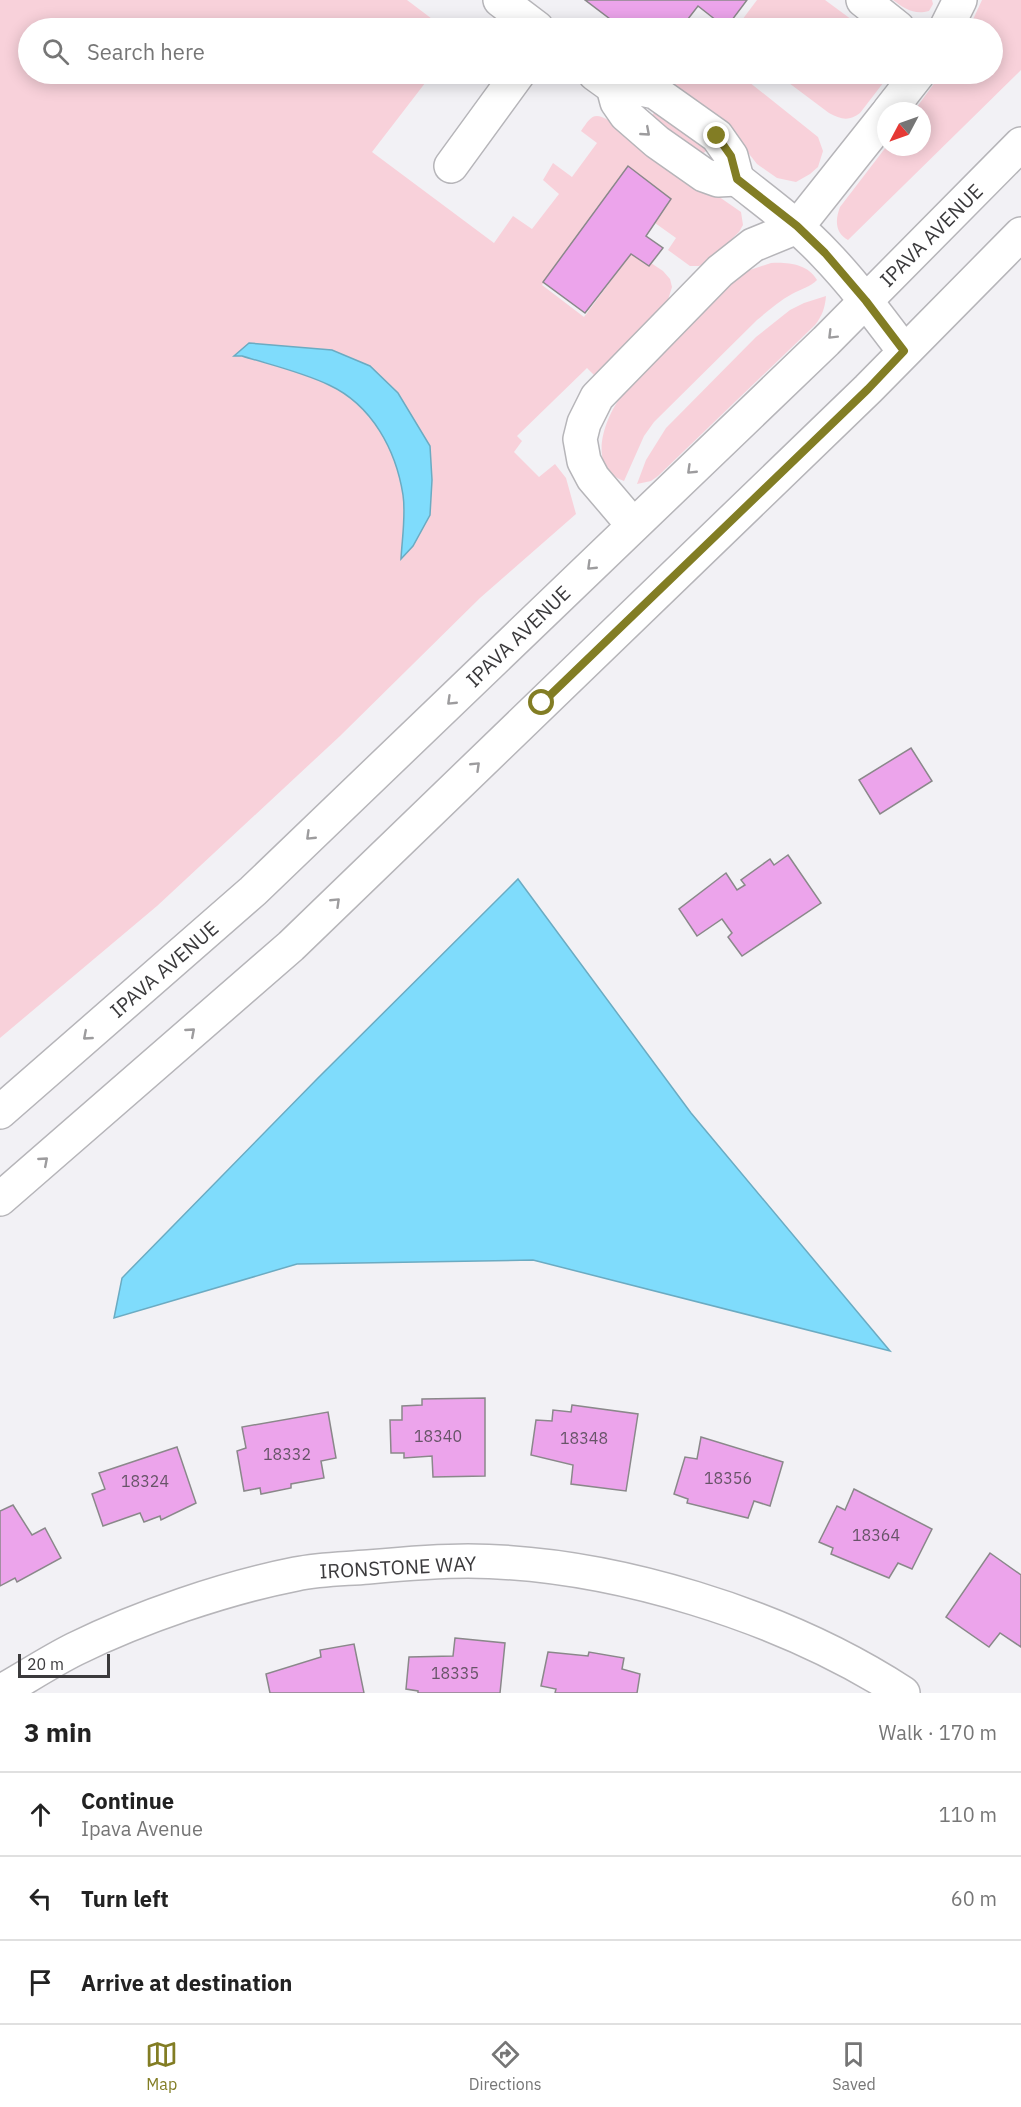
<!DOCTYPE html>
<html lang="en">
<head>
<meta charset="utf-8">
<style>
  :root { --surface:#fff; --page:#f6f6f6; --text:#222; --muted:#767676; --line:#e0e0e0; --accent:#827d24 }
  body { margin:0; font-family:"IBM Plex Sans",sans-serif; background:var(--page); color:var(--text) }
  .compass { position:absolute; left:877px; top:102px; width:54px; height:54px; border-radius:50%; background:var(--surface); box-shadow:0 3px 15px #0003; rotate:229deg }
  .scale { position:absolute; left:18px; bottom:15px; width:92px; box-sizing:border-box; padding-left:6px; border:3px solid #3b3a3c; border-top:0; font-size:16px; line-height:21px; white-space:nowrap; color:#3b3a3c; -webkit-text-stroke:4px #fff; paint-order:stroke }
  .stop { position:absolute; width:18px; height:18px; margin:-14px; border:4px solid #827d24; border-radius:50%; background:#fff }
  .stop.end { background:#827d24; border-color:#fff; box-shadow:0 2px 6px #0008 }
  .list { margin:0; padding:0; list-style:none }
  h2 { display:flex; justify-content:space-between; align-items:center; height:78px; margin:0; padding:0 24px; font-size:26px }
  h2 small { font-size:20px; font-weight:400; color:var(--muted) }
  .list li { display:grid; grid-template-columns:39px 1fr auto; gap:18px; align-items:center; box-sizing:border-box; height:84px; padding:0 24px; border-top:2px solid var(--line) }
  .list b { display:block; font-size:22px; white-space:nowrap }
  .list p { margin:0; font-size:20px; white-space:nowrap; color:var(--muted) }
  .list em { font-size:20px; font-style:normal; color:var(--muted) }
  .icon { flex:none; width:33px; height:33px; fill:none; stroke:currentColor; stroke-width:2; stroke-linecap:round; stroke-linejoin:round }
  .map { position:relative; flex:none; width:1021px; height:1693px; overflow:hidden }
  .search { position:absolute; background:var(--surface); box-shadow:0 3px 15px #0003; left:18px; right:18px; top:18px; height:66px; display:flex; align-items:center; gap:15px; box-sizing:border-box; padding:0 21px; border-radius:33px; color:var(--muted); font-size:22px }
  .sheet { height:330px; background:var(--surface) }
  nav { display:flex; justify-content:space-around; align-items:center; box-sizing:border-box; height:84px; border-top:2px solid var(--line); background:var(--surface); font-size:16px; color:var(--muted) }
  nav a { display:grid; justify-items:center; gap:3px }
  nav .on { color:var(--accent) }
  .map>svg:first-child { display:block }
  .green { fill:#f8d1da }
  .water { fill:#7fdcfc; stroke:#6babc2; stroke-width:1.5 }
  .building { fill:#eca4eb; stroke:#8a888a; stroke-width:1.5 }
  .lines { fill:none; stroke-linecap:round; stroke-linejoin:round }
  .minor-casing { stroke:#b6b5b9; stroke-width:36 }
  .minor { stroke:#fff; stroke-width:33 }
  .oneway { stroke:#9d9c9e }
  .route { stroke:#827d24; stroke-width:8 }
  .labels { text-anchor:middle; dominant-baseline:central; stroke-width:5; stroke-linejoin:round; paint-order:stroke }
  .number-label { font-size:16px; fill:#675468 }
  .street-label { font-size:20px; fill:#3b3a3c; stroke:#fff }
</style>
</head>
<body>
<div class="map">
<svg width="1021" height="1693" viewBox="0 0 1021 1693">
  <rect width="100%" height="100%" fill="#f2f1f5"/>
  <g class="green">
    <path d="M0,0h407l37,28h-416v46h404l-60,78 122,91 19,-27 19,13 27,-35 -16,-14 10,-17 19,14 25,-34 -16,-12c9,-13 12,-20 27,-11l133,92 2,13 -4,7 -31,30 -9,4h-9l-22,-16 8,-12 -21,-15 16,-24 -43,-32 -86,118 42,32 47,-63 18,11 2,-2 12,8 7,8 2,8 -5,16 -73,72 -7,-7 -70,68 5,5 -8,11 25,25 16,-13 11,14 10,36 -96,84 -140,138 -183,170 -157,132z"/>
    <polygon points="757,0 825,0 863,28 736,28"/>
    <path d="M893,0h39l1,4 -4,7c-15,4 -24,-2 -36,-11z"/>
    <path d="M982,0h39v70l-173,170c-13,-7 -13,-20 -8,-33l46,-60h36v-36h-8l27,-37h51v-46h-23z"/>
    <polygon points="658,74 739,74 818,137 823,151 818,167 810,174 796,182 777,178 757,164 735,136 658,76"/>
    <path d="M777,74h113l-30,39c-11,9 -20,6 -31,0z"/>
    <polygon points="659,111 706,145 706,151 700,156 652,117 654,112"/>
    <path d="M771,263c17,-1 37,1 46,17 -7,7 -16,9 -25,14 -13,7 -24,17 -35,26l-103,102 -10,14 -20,45c-38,-13 -20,-62 -2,-86 9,-13 24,-24 35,-36 26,-26 52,-53 77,-79l13,-9z"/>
    <path d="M826,296c-1,12 -4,20 -11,29l-157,151 -7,5 -14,3 9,-24 20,-32 90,-91 34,-27 14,-7z"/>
  </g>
  <g class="water">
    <path d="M249,343l83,7 38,16 28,27 32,53 2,34 -2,35 -17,31 -12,13c1,-20 5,-44 2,-64 -7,-45 -31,-90 -74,-110 -27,-13 -58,-20 -87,-29h-8z"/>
    <polygon points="518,879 691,1113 890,1351 533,1260 297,1264 114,1318 122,1278 317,1079"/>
  </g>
  <g class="building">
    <polygon points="585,0 747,0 726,28 698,6 681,28 622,28"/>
    <polygon points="628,166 671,199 646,236 663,248 649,266 631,254 585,313 543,282"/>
    <polygon points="911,748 932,781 880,814 859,780"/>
    <polygon points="788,855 821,903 742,956 728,937 732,933 722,919 697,936 679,909 726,873 737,890 745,885 741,880 770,859 774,865"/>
    <polygon points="485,1398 485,1476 433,1477 432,1456 404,1458 404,1453 391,1453 390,1420 402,1420 402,1406 422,1405 422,1399"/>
    <polygon points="572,1405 638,1414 626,1491 571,1484 573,1465 531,1455 536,1420 552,1421 553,1410 571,1412"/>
    <polygon points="328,1412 336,1458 321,1461 324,1478 291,1484 291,1488 261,1494 260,1488 244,1491 237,1451 246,1448 242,1427"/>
    <polygon points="701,1437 783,1462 770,1506 754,1501 748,1518 687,1503 688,1499 674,1494 685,1457 697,1459"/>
    <polygon points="177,1447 196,1503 161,1520 160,1516 144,1522 140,1513 103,1526 92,1494 105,1489 99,1473"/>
    <polygon points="854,1489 932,1529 912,1569 898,1563 889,1578 831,1554 833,1548 819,1542 837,1506 845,1510"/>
    <polygon points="13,1505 32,1535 45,1528 61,1558 17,1582 15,1578 0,1586 0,1511"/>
    <polygon points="990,1553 1021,1575 1021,1647 1000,1633 989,1647 946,1617"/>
    <polygon points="455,1638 505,1643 500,1693 418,1693 418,1691 406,1689 409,1657 453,1656"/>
    <polygon points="354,1644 364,1693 270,1693 266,1674 321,1657 320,1650"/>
    <polygon points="548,1652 588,1656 589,1652 624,1658 622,1669 640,1674 637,1693 555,1693 556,1689 541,1686"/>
  </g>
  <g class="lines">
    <defs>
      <g id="minor">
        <polyline points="500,0 537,28"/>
        <polyline points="863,0 898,28"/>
        <polyline points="946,28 960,0"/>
        <polyline points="595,74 613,87 641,89 655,92 717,136 731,156 737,179 718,180 704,175 657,142 626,115 617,102 613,87"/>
        <polyline points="889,111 918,74"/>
        <polyline points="451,166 518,74"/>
        <path d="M737,179c30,24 62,47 88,75 29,30 54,64 79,97"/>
        <polyline points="633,525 593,478 584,461 580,439 584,423 597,397 720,271 753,245 797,227 886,115"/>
        <polyline points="0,1112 253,891 826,341 1021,144"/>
        <polyline points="0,1199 291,946 868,389 1021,234"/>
        <path d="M0,1692c25,-14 49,-30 75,-43 65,-32 150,-61 221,-75 24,-5 48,-5 72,-7 33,-3 67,-6 100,-6 143,1 315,54 435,132"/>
      </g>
    </defs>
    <use href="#minor" class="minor-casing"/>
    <use href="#minor" class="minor"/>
  </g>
  <defs><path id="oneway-chevron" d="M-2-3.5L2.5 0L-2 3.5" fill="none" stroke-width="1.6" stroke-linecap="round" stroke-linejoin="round" transform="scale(1.5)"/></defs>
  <g class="oneway">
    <use href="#oneway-chevron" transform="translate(646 132) rotate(41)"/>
    <use href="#oneway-chevron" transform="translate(832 335) rotate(135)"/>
    <use href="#oneway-chevron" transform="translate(691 470) rotate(136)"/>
    <use href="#oneway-chevron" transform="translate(591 566) rotate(136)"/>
    <use href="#oneway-chevron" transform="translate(451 701) rotate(136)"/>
    <use href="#oneway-chevron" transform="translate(476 766) rotate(-44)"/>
    <use href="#oneway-chevron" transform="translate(310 836) rotate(136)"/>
    <use href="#oneway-chevron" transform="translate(336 902) rotate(-44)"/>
    <use href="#oneway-chevron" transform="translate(191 1032) rotate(-41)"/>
    <use href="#oneway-chevron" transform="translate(87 1036) rotate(139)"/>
    <use href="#oneway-chevron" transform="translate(44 1161) rotate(-41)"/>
  </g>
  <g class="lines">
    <polyline class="route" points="542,703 868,389 904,351 866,301 825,253 797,226 737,179 731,156 717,136"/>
  </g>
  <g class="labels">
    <g class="number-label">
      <text x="438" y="1436">18340</text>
      <text x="584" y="1438">18348</text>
      <text x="287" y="1454">18332</text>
      <text x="728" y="1478">18356</text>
      <text x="145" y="1481">18324</text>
      <text x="876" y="1535">18364</text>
      <text x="455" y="1673">18335</text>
    </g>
    <g class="street-label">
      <text transform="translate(931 235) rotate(-45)">IPAVA AVENUE</text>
      <text transform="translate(518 636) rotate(-44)">IPAVA AVENUE</text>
      <text transform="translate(164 969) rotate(-41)">IPAVA AVENUE</text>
      <text transform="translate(398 1567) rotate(-3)">IRONSTONE WAY</text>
    </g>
  </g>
</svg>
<svg class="compass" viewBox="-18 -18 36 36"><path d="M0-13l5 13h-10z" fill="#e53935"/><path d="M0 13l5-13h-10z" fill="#767676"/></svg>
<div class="scale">20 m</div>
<div class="stop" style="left:542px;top:703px"></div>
<div class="stop end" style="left:717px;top:136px"></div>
<div class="search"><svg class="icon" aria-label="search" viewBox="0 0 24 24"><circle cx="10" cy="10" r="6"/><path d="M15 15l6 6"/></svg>Search here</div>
</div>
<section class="sheet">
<h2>3 min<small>Walk · 170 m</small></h2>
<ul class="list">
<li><svg class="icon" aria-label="ahead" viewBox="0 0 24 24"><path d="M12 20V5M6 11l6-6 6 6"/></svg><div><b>Continue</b><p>Ipava Avenue</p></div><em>110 m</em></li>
<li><svg class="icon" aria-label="left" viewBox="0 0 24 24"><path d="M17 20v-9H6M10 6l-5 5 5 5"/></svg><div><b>Turn left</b></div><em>60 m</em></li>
<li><svg class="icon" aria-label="arrive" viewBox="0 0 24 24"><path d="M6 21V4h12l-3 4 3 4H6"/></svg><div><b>Arrive at destination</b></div></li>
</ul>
</section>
<nav>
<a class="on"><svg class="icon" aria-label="map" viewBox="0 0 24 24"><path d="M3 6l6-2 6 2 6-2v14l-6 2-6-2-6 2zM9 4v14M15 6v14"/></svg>Map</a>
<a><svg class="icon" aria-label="directions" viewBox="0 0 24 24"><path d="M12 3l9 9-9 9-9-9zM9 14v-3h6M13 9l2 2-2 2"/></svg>Directions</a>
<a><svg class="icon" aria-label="saved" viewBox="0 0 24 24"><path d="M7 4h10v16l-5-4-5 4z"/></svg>Saved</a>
</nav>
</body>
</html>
